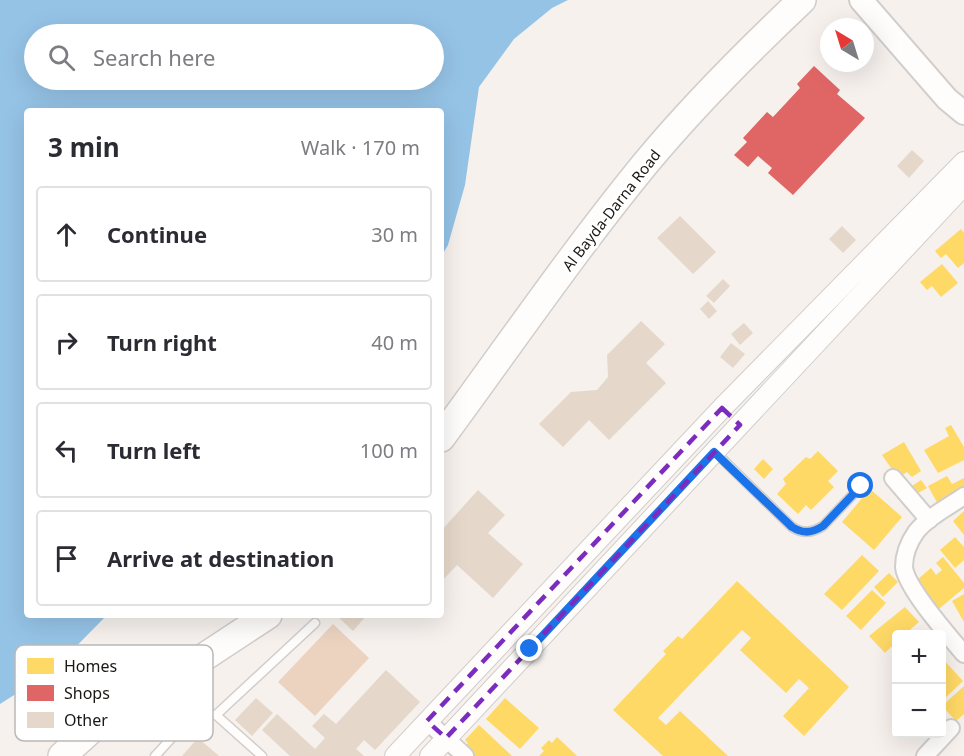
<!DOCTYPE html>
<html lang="en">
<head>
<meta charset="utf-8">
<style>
  :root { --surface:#fff; --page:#f2f2f3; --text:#2b2b33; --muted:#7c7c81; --line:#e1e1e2 }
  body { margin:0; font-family:"Noto Sans",sans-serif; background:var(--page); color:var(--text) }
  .controls { position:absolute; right:18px; bottom:18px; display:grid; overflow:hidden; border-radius:6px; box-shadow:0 6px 24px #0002 }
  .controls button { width:54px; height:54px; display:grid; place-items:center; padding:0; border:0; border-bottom:2px solid var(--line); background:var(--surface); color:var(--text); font:30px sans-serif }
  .compass { position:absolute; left:820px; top:18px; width:54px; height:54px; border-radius:50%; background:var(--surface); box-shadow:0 6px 24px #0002; rotate:322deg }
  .stop { position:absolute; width:18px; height:18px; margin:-14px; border:4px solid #1a73e8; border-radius:50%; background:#fff }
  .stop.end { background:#1a73e8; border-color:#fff; box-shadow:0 2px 6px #0008 }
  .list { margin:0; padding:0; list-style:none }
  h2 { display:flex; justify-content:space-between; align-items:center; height:78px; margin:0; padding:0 24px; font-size:26px }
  h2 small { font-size:20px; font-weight:400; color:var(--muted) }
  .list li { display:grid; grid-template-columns:39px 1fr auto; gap:18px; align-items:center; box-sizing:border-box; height:96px; margin:0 12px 12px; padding:0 12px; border:2px solid var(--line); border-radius:6px }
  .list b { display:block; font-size:22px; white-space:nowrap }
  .list em { font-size:20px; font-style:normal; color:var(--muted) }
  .icon { flex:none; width:33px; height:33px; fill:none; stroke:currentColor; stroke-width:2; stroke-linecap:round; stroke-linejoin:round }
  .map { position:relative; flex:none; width:964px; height:756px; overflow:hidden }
  .search { position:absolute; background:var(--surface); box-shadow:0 6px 24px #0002; left:24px; top:24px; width:420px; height:66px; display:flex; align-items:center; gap:15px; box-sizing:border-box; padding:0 21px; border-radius:33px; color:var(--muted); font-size:22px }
  .panel { position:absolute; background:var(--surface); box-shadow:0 6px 24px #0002; left:24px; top:108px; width:420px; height:510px; border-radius:6px }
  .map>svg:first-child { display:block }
  .green { fill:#ecd3c0 }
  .water { fill:#95c3e6; fill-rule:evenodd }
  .homes { fill:#ffd966 }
  .shops { fill:#e06666 }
  .building { fill:#e5d8ca }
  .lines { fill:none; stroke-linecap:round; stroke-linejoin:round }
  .service-casing { stroke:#d1cdca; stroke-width:11 }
  .minor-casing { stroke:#d1cdca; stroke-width:20 }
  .tertiary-casing { stroke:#d1cdca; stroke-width:22 }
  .secondary-casing { stroke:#d1cdca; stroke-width:26 }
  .trunk-casing { stroke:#d1cdca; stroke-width:30 }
  .service { stroke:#fefdfc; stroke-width:8 }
  .minor { stroke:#fefdfc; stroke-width:16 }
  .tertiary { stroke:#fefdfc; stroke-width:20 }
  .secondary { stroke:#fefdfc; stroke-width:22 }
  .trunk { stroke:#fefdfc; stroke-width:27 }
  .route { stroke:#1a73e8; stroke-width:8 }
  .marked { fill:none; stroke:#7b2cbf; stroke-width:4.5; stroke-dasharray:12 8; stroke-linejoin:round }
  .labels { text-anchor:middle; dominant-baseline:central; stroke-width:6; stroke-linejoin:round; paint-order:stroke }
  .street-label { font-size:15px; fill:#1a1714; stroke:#fff }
  .key { fill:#fff; stroke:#bab9b8; stroke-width:1.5 }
  .key-label { font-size:16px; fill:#1a1714 }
</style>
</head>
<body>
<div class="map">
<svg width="964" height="756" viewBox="0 0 964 756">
  <rect width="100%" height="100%" fill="#f6f1ed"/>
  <polygon class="green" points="333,624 369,658 315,716 278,682"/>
  <path class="water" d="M0,0h568l-16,8 -38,31 -35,48 -14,98 -17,60 -7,12v-146h-414v504h80l-55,56 -52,33zM34,34h400v46h-400z"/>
  <g class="homes">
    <polygon points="961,229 964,233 964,263 958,268 946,254 941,258 935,251"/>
    <polygon points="942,264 958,283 941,297 932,286 927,290 920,282"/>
    <polygon points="951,425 964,447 964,460 938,473 924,450 949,436 945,428"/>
    <polygon points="904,442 921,471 912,477 907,472 898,478 882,455"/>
    <polygon points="818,451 838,471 828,481 834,487 811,510 806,505 798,514 777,494 786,484 783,479 806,457 810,459"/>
    <polygon points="763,459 773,469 764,479 754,469"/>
    <polygon points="947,476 952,484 964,478 964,492 939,506 928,486"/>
    <polygon points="921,480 927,488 918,493 912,486"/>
    <polygon points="870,489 902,517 874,550 842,522"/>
    <polygon points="964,511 964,535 953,521"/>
    <polygon points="955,537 964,547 964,560 955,568 940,550"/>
    <polygon points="862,555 879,571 842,610 824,594"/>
    <polygon points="943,557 964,583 964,588 934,613 911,585 931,568 936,575 942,570 936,563"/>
    <polygon points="889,573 898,582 883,597 874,587"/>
    <polygon points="737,581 849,687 804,736 783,716 809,688 799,679 786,693 740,650 751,638 742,630 658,718 666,725 680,711 728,756 663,756 613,710 666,654 663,651 678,636 682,639"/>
    <polygon points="872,590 886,603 861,630 846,616"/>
    <polygon points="964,594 964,622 952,601"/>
    <polygon points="905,607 919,622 905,634 896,634 896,642 885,653 869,636"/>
    <polygon points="942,658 963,681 942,701"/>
    <polygon points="964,686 964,714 956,721 942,706"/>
    <polygon points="505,698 539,728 520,749 486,719"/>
    <polygon points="479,725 512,756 474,756 464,747 468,743 465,740"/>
    <polygon points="557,737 577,756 539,756 544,751 541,748 549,740 552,743"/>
  </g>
  <polygon class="shops" points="814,66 840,90 837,94 865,118 793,195 768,173 772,168 758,156 748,167 734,155 747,142 743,138 767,112 773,117 800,88 797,84"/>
  <g class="building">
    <polygon points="912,150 924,161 909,178 897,166"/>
    <polygon points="680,216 716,252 693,274 657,238"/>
    <polygon points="842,226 856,240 843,253 829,239"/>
    <polygon points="723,279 730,286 714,303 706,296"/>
    <polygon points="708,301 717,311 709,319 700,309"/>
    <polygon points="641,321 665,344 646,363 666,383 609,440 589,420 563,447 539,424 571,392 597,390 608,377 607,355"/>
    <polygon points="744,323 753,333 740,345 731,334"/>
    <polygon points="731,343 745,354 733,368 720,357"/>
    <polygon points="478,490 505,515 488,533 523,564 493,598 457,565 441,582 441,531"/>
    <polygon points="340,615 367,615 353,631 338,617"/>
    <polygon points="386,670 420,702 375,750 364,740 356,749 364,756 290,756 262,730 277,714 315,749 325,738 312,726 324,714 336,724"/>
    <polygon points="256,698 273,713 252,736 235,720"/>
    <polygon points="198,738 219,756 182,756"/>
  </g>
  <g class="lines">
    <defs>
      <g id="service">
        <path d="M715,452l77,75c11,7 20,6 31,-1l38,-40"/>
        <polyline points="216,715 315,623"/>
        <path d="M155,756c17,-17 34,-44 61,-41l46,41"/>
      </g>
      <g id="minor">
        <polyline points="893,478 929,520"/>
        <path d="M964,496c-16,11 -36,21 -48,36 -7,10 -12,23 -12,35 2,21 45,69 60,87"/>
        <polyline points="427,721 465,756"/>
        <polyline points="925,756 951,728"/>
      </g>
      <g id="tertiary">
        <polyline points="395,756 722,408 964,162"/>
        <polyline points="430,756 964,185"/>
      </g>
      <polyline id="secondary" points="861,0 947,99 964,113"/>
      <g id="trunk">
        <path d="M441,438c67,-91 132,-186 204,-274 48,-58 102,-112 157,-164"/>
        <polyline points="62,756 94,727 146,692 195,663 268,615"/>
      </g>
    </defs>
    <use href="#service" class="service-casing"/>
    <use href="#minor" class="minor-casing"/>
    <use href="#tertiary" class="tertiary-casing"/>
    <use href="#secondary" class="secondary-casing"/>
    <use href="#trunk" class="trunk-casing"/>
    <use href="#service" class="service"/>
    <use href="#minor" class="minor"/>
    <use href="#tertiary" class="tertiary"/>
    <use href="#secondary" class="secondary"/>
    <use href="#trunk" class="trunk"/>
  </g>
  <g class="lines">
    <path class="route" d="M530,649l184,-197 78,75c11,7 20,6 31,-1l38,-40"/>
  </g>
  <path class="marked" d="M722,408l18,17 -294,313 -19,-17z"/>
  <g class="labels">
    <g class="street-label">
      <text transform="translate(611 210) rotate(-52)">Al Bayda-Darna Road</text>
    </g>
  </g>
  <rect x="15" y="645" width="198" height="96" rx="9" class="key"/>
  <rect x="27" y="658" width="27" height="16" fill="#ffd966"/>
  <rect x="27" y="685" width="27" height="16" fill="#e06666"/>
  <rect x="27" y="712" width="27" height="16" fill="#e5d8ca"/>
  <g class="key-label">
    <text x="64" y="672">Homes</text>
    <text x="64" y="699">Shops</text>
    <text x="64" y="726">Other</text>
  </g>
</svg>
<div class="controls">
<button>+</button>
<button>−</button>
</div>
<svg class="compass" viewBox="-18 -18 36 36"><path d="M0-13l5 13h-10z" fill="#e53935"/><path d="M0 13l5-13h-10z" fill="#7c7c81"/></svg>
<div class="stop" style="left:861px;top:486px"></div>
<div class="stop end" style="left:530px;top:649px"></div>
<div class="search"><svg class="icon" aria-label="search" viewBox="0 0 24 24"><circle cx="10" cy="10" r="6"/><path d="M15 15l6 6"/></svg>Search here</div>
<section class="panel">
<h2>3 min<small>Walk · 170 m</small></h2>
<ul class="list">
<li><svg class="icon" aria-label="ahead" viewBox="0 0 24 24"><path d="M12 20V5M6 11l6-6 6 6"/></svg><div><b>Continue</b></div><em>30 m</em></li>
<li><svg class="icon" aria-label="right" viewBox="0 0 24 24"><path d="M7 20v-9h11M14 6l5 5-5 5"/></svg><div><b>Turn right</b></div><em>40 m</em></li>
<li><svg class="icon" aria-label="left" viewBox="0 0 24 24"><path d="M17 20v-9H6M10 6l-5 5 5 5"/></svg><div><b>Turn left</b></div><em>100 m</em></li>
<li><svg class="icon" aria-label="arrive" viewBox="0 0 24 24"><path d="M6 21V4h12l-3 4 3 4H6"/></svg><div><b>Arrive at destination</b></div></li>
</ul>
</section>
</div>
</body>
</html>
